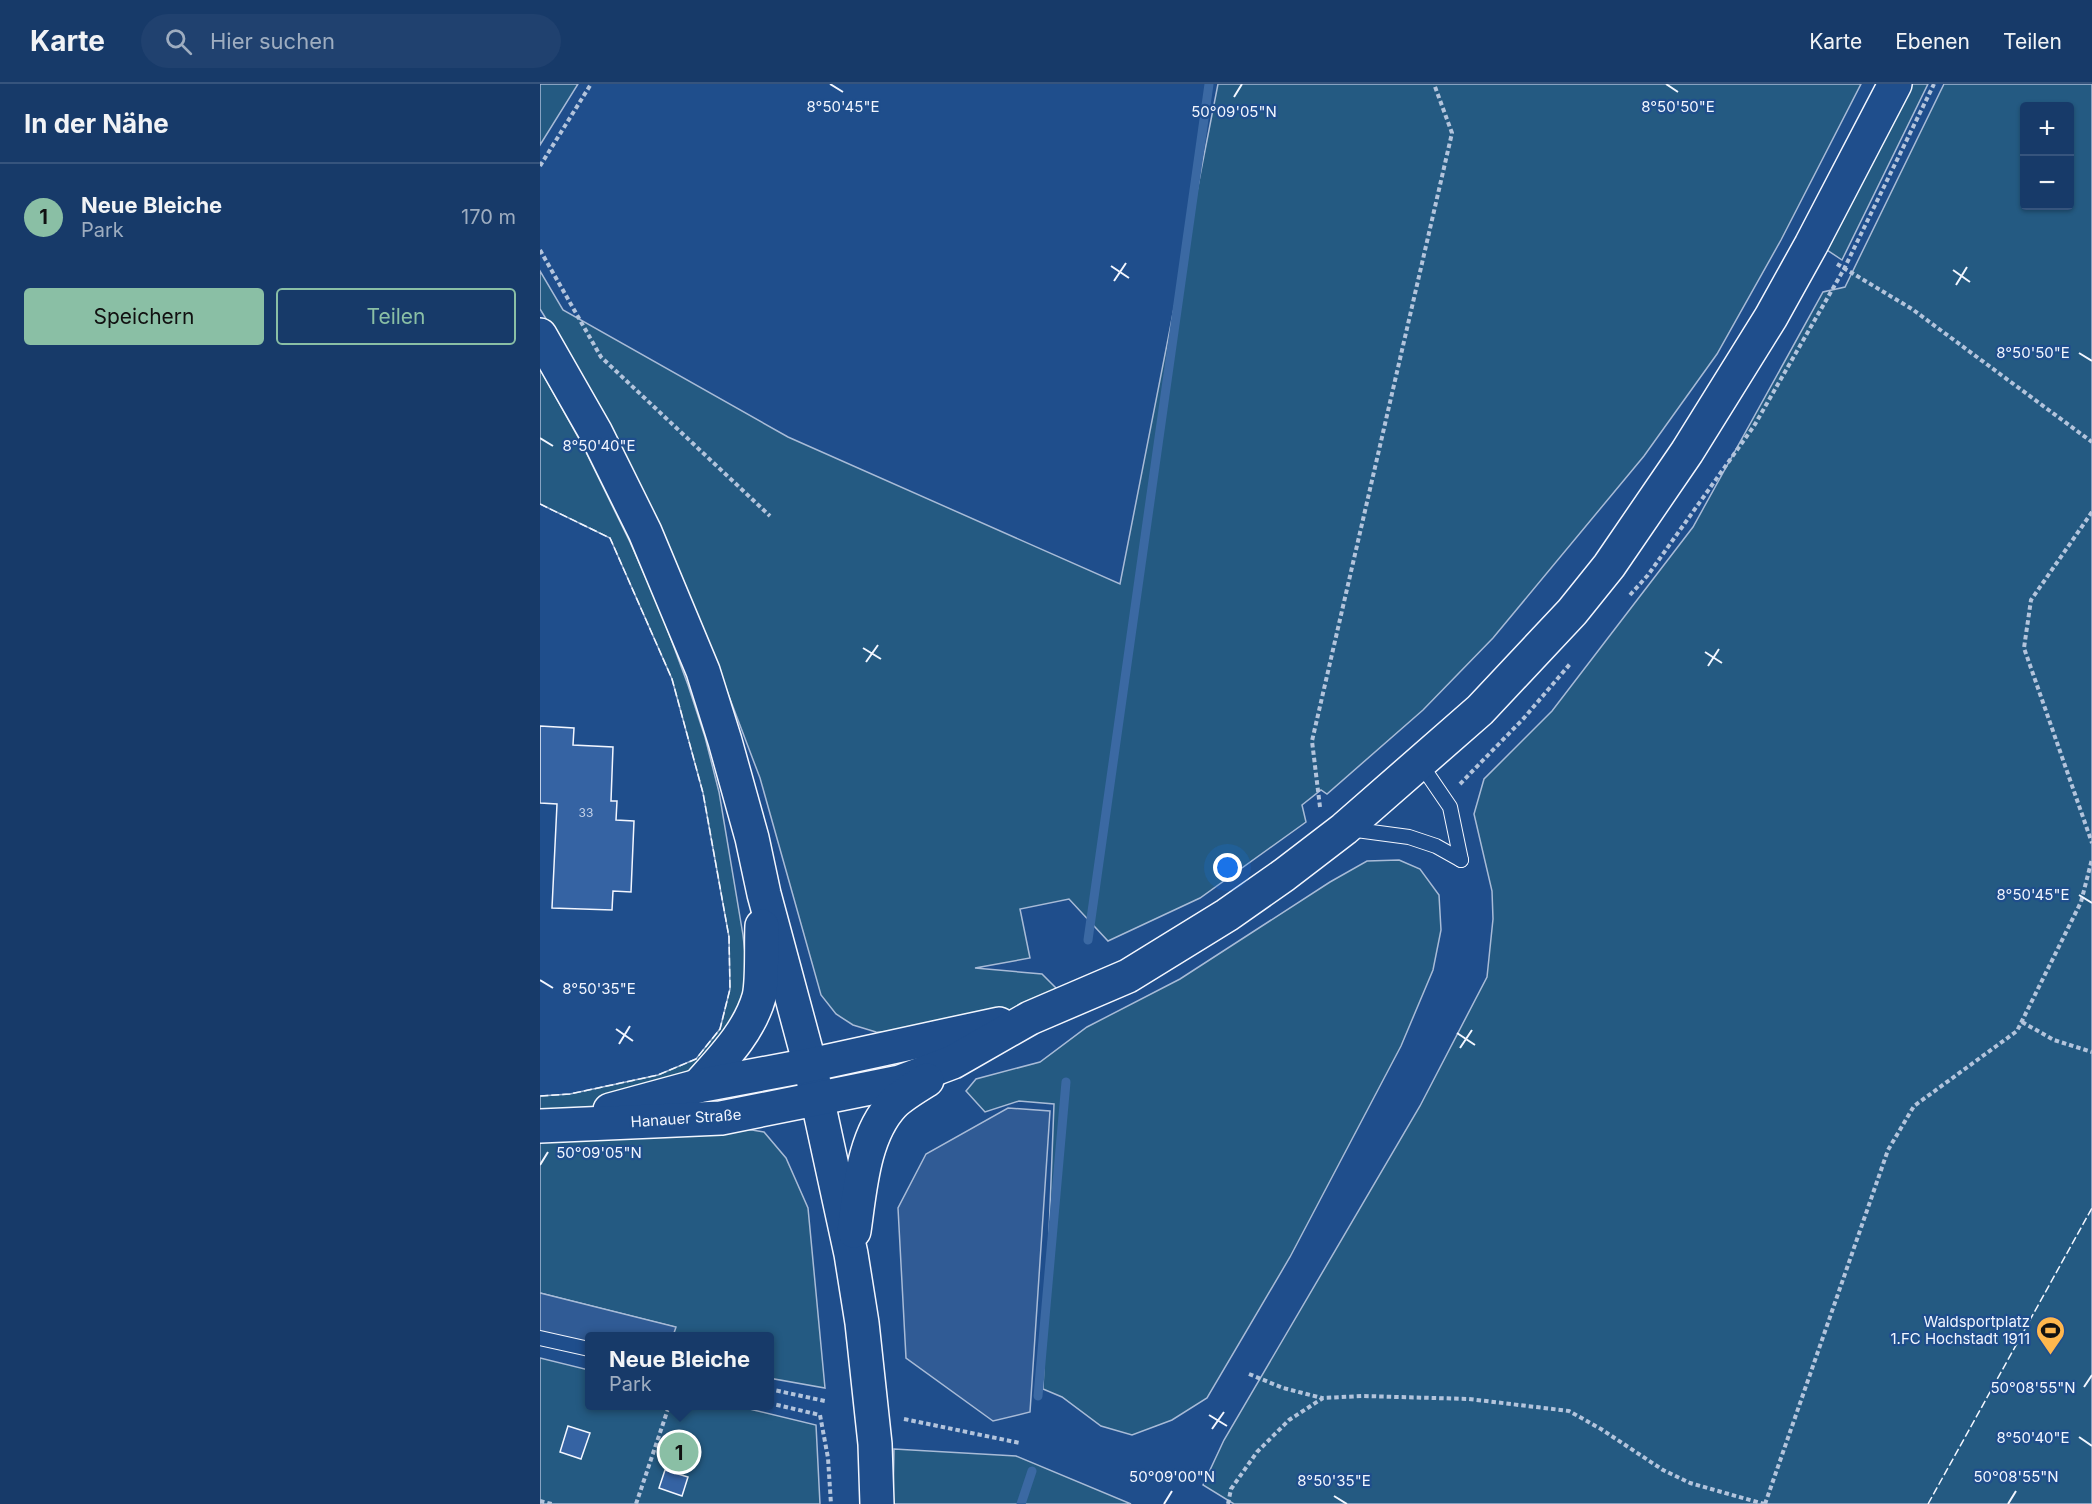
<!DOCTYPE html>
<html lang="de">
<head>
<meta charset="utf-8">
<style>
  :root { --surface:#173a69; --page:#20416f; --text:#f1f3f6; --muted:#9eadc0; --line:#36547d; --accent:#8abfa5 }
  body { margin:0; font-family:Inter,sans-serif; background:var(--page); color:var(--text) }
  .controls { position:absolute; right:18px; top:18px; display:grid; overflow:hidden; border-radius:6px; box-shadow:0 2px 4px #0004 }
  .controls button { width:54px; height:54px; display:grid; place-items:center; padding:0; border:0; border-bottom:2px solid var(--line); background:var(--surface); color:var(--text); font:30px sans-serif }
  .you { position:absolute; left:688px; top:784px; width:21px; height:21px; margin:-15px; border:4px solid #fff; border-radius:50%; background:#1a73e8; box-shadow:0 0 0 9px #1a73e833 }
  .badge { display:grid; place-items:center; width:39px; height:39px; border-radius:50%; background:var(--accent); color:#111; font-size:20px; font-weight:700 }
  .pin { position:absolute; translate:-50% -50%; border:3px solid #fff; box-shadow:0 2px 6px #0006 }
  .popup { position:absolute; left:45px; top:1248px; width:189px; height:78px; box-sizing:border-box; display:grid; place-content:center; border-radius:6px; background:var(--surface); filter:drop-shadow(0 2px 4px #0005); font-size:20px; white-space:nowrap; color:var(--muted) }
  .popup b { font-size:22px; color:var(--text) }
  .popup::after { content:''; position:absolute; left:50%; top:100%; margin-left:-12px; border:12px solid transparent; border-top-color:var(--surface) }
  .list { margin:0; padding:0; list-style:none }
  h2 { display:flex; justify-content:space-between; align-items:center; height:78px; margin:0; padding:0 24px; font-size:26px }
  h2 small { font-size:20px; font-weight:400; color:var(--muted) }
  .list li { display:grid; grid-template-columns:39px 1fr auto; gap:18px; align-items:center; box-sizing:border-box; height:108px; padding:0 24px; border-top:2px solid var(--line) }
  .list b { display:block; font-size:22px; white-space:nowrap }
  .list p { margin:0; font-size:20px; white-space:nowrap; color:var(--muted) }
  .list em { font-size:20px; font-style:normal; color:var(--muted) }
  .actions { display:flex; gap:12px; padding:18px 24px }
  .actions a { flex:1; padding:14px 0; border:2px solid var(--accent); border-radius:6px; text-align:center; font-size:21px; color:var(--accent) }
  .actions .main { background:var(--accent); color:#111 }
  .icon { flex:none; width:33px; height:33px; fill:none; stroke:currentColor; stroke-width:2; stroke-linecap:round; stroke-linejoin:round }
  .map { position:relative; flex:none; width:1552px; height:1420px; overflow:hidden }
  header { display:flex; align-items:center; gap:36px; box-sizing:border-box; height:84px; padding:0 30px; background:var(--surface); border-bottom:2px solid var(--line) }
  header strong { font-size:28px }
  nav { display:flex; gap:33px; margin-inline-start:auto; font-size:21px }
  .search { width:420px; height:54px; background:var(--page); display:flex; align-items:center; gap:15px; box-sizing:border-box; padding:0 21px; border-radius:33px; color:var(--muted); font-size:22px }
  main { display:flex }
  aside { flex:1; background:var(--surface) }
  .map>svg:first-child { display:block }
  .green { fill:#245a82; stroke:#a8bbd7; stroke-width:1.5; fill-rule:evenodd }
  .parking { fill:#305b95; stroke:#a8bbd7; stroke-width:1.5 }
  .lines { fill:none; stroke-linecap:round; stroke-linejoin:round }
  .stream { stroke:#3b69a3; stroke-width:9 }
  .building { fill:#3563a3; stroke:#f2f6ff; stroke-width:1.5 }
  .lane-casing { stroke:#f2f6ff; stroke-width:16 }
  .secondary-casing { stroke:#f2f6ff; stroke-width:36 }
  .path { stroke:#b3c4dc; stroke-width:4; stroke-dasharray:4.5 3; stroke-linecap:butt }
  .lane { stroke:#1f4e8c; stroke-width:14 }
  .secondary { stroke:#1f4e8c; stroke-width:33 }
  .fence { stroke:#f2f6ff; stroke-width:1.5; stroke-dasharray:8 3; stroke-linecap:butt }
  .ticks { fill:none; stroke:#f2f6ff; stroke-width:2 }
  .labels { text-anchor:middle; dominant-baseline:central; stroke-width:4.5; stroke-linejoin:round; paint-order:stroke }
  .number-label { font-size:12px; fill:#c3d1e8 }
  .street-label { font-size:15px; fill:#f2f6ff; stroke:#1f4e8c }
  .poi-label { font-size:15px; fill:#f2f6ff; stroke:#1f4e8c; text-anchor:end }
  .ticks-label { font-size:15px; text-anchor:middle; fill:#f2f6ff; stroke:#1f4e8c; stroke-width:4.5; stroke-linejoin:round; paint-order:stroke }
</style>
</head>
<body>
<header>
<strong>Karte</strong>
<div class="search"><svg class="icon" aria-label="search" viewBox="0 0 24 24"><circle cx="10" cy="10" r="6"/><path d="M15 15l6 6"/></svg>Hier suchen</div>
<nav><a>Karte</a><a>Ebenen</a><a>Teilen</a></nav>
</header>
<main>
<aside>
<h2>In der Nähe<small></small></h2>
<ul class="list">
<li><span class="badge">1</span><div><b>Neue Bleiche</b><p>Park</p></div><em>170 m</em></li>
</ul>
<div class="actions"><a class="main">Speichern</a><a>Teilen</a></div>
</aside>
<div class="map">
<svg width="1552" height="1420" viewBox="0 0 1552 1420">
  <rect width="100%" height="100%" fill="#1f4e8c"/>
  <g class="green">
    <polygon points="0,0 38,0 0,61"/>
    <polygon points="678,0 1321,0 1241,156 1177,270 1104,372 953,554 883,626 787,710 781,706 762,721 766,738 660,814 568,857 529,815 480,825 490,874 435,884 502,890 517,905 479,923 436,937 358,949 336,948 313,941 296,930 281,911 220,694 176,578 117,442 60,322 0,225 0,187 23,226 248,353 580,500"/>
    <polygon points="1365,0 1388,0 1302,176 1281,162"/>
    <path d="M1404,0h148v1420h-858l-31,-19 21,-45 196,-334 67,-129 6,-58 -1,-28 -18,-77 10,-35 68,-68 141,-184 130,-235 22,-5zM1484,22h46v100h-46z"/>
    <polygon points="0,285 43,362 90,458 121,528 148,601 165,653 179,708 203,851 207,888 204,917 158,988 122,1003 52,1023 0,1029 0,1012 30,1010 118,991 156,975 180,945 190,905 189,853 163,709 132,595 70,454 0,420"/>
    <polygon points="859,776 880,785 899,811 901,846 893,886 861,962 750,1173 667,1314 632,1336 592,1351 561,1342 522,1313 503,1305 514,1020 479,1017 445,1028 426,1007 436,995 500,978 547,943 640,895 790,798 827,777"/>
    <polygon points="188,1042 224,1048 246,1074 268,1124 285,1304 229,1294 229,1252 133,1252 135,1243 0,1209 0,1057"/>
    <polygon points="0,1274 49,1286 49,1322 197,1322 276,1341 280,1420 0,1420"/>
    <polygon points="354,1365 476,1372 591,1420 353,1420"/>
  </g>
  <g class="parking">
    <polygon points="468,1024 510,1027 490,1328 453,1337 366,1274 358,1124 386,1070"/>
    <polygon points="0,1209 136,1243 133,1252 49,1252 49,1265 0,1254"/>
  </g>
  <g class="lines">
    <g class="stream">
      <polyline points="548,856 669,0"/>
      <polyline points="498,1312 526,998"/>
      <polyline points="481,1420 492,1387"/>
    </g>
  </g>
  <g class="building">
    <polygon points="0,642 34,644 33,661 73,663 71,717 77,717 76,736 94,737 91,808 73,807 72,826 12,824 17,720 0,719"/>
    <polygon points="28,1342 50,1349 41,1375 20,1368"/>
    <polygon points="125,1386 148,1393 142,1412 119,1404"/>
  </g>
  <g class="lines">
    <defs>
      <g id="lane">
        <polyline points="880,679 910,723 921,776"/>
        <polyline points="809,745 869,753 896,762 921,776"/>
        <polyline points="0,1254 49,1265"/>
      </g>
      <g id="secondary">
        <polyline points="0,251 56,349 105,448 163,587 185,657 212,754 224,810 270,981 311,1170 322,1239 335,1360 337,1420"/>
        <path d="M158,1002c24,-27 51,-54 61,-89 4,-16 2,-53 3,-71"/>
        <polyline points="70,1026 158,1002 270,981 459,940"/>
        <polyline points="0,1042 181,1034 360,998 413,978 490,934 588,892 687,831 744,791 804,745 940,626 1032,528 1069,482 1147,368 1231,233 1271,161 1355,0"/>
        <path d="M314,1147c6,-41 9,-95 39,-127 9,-9 23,-17 34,-24"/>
      </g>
    </defs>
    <use href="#lane" class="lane-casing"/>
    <use href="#secondary" class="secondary-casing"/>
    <g class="path">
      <polyline points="0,82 51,0"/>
      <polyline points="0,166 61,273 230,432"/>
      <polyline points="1297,180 1372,225 1552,358"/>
      <polyline points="1552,428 1491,516 1484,564 1552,759"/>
      <polyline points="1090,511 1108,491 1214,342 1304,185 1394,0"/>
      <polyline points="920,700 984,634 1030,580"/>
      <polyline points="780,723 772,657 912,49 894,0"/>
      <polyline points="1482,938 1514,956 1552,968"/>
      <polyline points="709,1290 743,1304 782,1314"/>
      <polyline points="229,1305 285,1317"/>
      <polyline points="229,1319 280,1331 288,1374 291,1420"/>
      <polyline points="364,1335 480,1359"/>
      <polyline points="0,1417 12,1420"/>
      <polyline points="96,1420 129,1322"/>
      <polyline points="688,1420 691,1405 717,1368 749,1336 783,1314 823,1312 929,1315 1029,1327 1061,1345 1123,1386 1150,1399 1224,1420"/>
      <polyline points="1225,1420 1348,1066 1374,1022 1477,947 1541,818 1552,775"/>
    </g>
    <use href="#lane" class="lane"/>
    <use href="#secondary" class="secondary"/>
    <g class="fence">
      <polyline points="0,420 70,454 132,595 163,709 189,853 190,905 180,945 156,975 118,991 30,1010 0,1012"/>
      <polyline points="1388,1420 1552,1124"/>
    </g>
  </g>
  <path class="ticks" d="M290,0l13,8M1126,0l12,8M694,13l8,-13M571,182l18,12M1413,186l17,12M574,197l12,-18M1416,201l11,-18M1539,269l13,8M0,354l13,8M323,564l18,11M1165,568l17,11M326,578l12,-17M1168,582l11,-17M1539,811l13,8M0,896l13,8M76,945l17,12M917,949l18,12M79,960l11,-18M920,964l12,-18M0,1081l8,-13M1544,1303l8,-12M669,1331l18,11M672,1345l12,-17M1539,1353l13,9M794,1412l13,8M624,1420l8,-13M1468,1420l8,-13"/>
  <defs>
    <symbol id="stadium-pin" viewBox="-11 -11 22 30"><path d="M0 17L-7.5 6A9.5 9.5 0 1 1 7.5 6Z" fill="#ffb74d" stroke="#1f4e8c"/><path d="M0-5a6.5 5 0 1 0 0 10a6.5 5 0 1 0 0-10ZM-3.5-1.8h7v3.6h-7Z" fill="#111"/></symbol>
  </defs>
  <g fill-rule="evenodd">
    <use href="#stadium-pin" x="1494" y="1230" width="33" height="45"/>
  </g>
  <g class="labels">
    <g class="number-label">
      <text x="46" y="728">33</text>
    </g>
    <g class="street-label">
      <text transform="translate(146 1034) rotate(-4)">Hanauer Straße</text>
    </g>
    <g class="poi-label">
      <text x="1490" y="1237">Waldsportplatz<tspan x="1490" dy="17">1.FC Hochstadt 1911</tspan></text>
    </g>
  </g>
  <g class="ticks-label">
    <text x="303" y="28">8°50'45"E</text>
    <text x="1138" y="28">8°50'50"E</text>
    <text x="694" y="33">50°09'05"N</text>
    <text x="1493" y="274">8°50'50"E</text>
    <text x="59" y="367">8°50'40"E</text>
    <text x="1493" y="816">8°50'45"E</text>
    <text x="59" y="910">8°50'35"E</text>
    <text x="59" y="1074">50°09'05"N</text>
    <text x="1493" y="1309">50°08'55"N</text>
    <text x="1493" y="1359">8°50'40"E</text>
    <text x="632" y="1398">50°09'00"N</text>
    <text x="1476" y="1398">50°08'55"N</text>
    <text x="794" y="1402">8°50'35"E</text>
  </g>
</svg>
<div class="controls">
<button>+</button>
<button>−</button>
</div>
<div class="you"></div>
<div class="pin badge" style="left:139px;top:1368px">1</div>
<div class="popup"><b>Neue Bleiche</b>Park</div>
</div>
</main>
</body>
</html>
